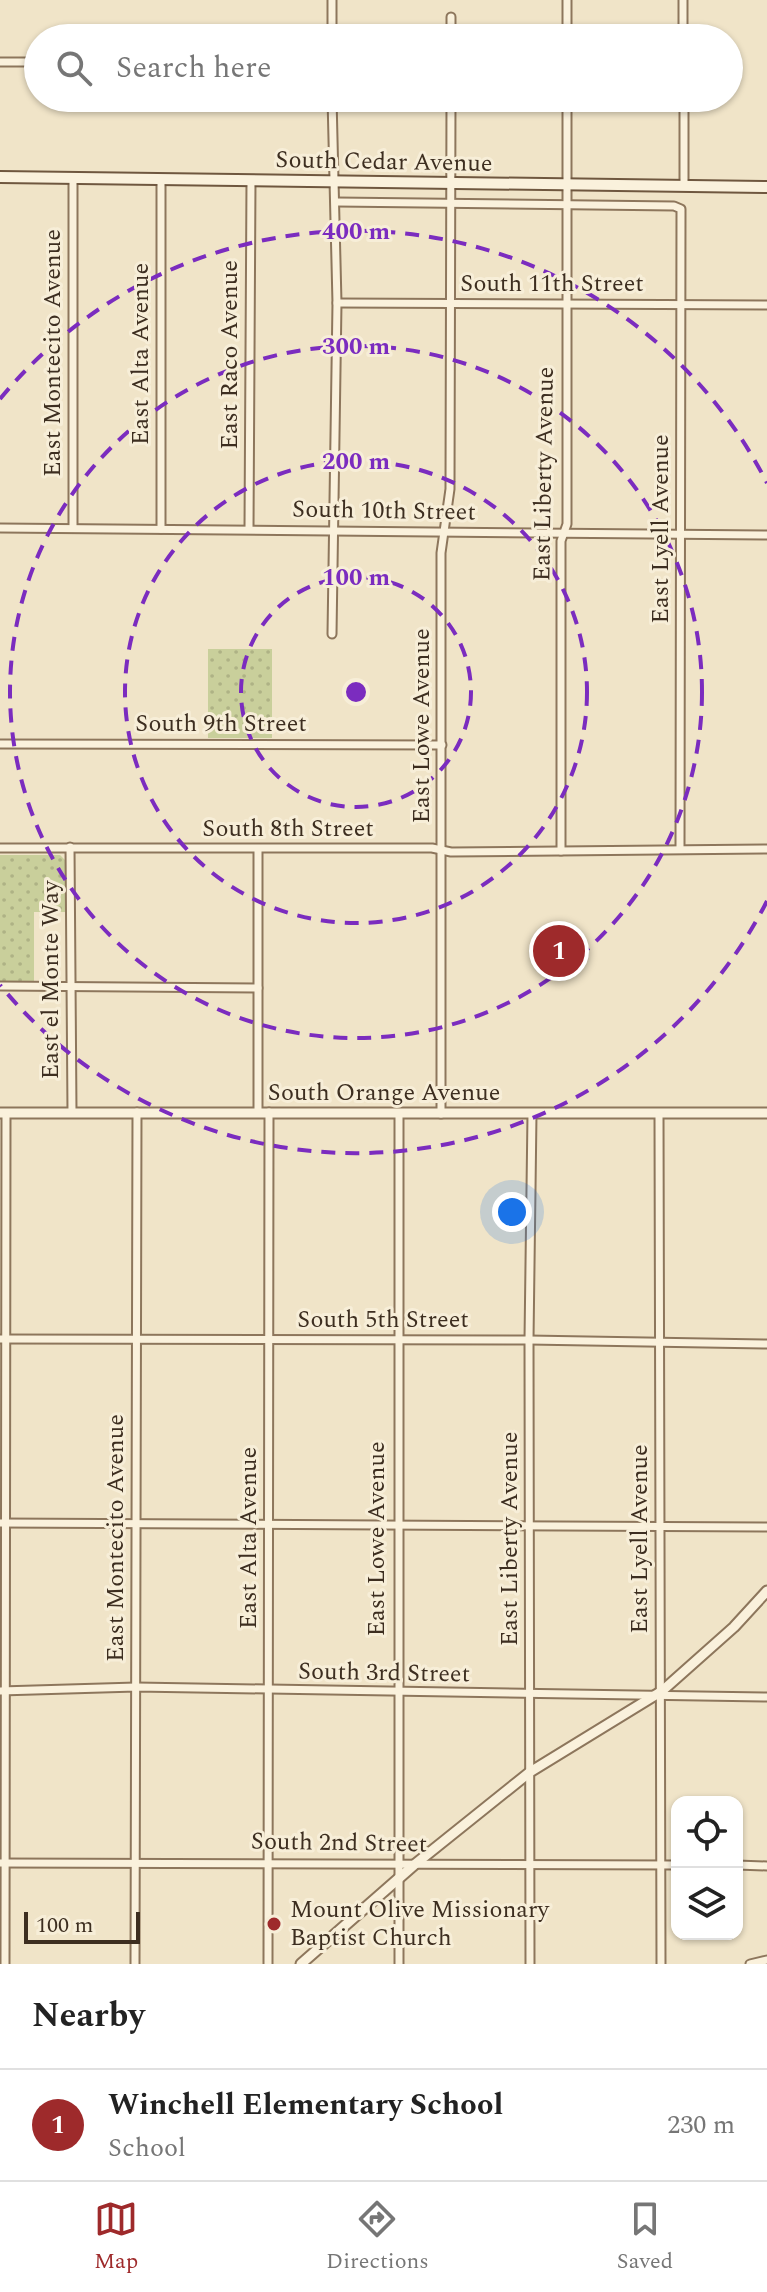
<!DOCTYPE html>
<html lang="en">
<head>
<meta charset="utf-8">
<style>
  :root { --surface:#fff; --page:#f2f2f2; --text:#222; --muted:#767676; --line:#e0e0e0; --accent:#9e2a2b }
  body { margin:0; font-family:Spectral,serif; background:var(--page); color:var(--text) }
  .controls { position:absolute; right:24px; bottom:24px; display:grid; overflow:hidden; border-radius:16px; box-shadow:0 2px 6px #0004 }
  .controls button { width:72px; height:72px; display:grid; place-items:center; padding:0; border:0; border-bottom:2px solid var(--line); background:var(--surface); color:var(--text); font:40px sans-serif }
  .scale { position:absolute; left:24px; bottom:20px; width:116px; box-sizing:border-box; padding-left:8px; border:4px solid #3d2e20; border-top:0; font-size:22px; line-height:28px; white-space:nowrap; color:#3d2e20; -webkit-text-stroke:6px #f7eed8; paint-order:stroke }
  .you { position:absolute; left:512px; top:1212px; width:28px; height:28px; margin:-20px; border:6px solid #fff; border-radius:50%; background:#1a73e8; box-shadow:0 0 0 12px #1a73e833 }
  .badge { display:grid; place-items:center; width:52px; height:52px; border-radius:50%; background:var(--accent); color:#fff; font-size:26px; font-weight:700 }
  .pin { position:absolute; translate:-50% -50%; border:4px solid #fff; box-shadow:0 2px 8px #0006 }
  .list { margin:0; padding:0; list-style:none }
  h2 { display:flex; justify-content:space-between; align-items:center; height:104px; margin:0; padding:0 32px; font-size:34px }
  h2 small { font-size:26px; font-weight:400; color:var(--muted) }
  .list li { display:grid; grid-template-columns:52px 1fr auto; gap:24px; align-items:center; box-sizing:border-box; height:112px; padding:0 32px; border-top:2px solid var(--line) }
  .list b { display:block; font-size:30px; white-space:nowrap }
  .list p { margin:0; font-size:26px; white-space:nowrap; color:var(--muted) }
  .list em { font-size:26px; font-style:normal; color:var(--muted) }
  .icon { flex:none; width:44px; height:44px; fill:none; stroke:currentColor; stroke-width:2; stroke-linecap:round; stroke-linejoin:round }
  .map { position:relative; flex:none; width:767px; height:1964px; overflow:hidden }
  .search { position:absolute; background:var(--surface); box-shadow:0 2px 6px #0004; left:24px; right:24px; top:24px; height:88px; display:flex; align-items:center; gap:20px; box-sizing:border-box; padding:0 28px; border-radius:44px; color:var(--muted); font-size:30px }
  .sheet { height:216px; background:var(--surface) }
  nav { display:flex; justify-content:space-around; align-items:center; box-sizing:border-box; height:112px; border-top:2px solid var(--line); background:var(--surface); font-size:22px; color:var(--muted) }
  nav a { display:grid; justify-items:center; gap:4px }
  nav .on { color:var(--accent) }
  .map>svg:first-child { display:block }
  .grass { fill:url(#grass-dots) }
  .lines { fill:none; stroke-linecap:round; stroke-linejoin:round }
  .minor-casing { stroke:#8d765c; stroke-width:11 }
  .tertiary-casing { stroke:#8d765c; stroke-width:13 }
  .secondary-casing { stroke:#6f573f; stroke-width:14 }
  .minor { stroke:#faf1dc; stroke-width:7 }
  .tertiary { stroke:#faf1dc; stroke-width:9 }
  .secondary { stroke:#faf1dc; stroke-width:10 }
  .ring { fill:none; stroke:#7b2cbf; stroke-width:4; stroke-dasharray:14 10 }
  .poi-dot { fill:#9e2a2b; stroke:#f7eed8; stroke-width:3 }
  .labels { text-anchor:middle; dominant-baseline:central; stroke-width:6; stroke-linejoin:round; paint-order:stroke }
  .street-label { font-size:24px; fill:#3d2e20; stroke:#f7eed8 }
  .poi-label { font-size:24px; fill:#3d2e20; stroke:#f7eed8; text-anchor:start }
  .centre { fill:#7b2cbf; stroke:#f7eed8; stroke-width:4 }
  .ring-label { font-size:24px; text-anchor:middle; font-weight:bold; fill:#7b2cbf; stroke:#f7eed8; stroke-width:6; stroke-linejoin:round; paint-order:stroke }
</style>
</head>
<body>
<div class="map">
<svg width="767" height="1964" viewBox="0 0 767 1964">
  <defs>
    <pattern id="grass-dots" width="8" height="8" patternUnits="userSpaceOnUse" patternTransform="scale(2)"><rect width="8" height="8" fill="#c9cf9b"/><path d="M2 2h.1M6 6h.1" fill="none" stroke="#aeb285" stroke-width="1.8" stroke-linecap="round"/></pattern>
  </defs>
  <rect width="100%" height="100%" fill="#f0e4c8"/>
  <g class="grass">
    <rect x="208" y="649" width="64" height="89"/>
    <polygon points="0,855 60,855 65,860 65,912 34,912 34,981 0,981"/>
  </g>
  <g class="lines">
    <defs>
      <g id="minor">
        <polyline points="332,0 332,38"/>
        <polyline points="567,0 567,38"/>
        <polyline points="683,0 683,38"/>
        <polyline points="451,17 451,38"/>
        <polyline points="0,62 38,62"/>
        <polyline points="332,98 337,303 332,634"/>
        <polyline points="684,98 684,186"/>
        <polyline points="337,202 674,206 681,209 680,849"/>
        <polyline points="337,303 767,305"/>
        <polyline points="0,528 767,535"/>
        <polyline points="73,528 73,178"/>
        <polyline points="161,529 161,179"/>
        <polyline points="249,529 251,181"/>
        <polyline points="0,744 442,745"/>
        <polyline points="70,847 72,1112"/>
        <polyline points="0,848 432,848 451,852 767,849"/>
        <polyline points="258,849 258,1112"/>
        <polyline points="561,851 561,541 567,524 567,98"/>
        <polyline points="0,986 258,988"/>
        <polyline points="441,1114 441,553 450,489 451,98"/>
        <polyline points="659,1114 661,1964"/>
        <polyline points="0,1339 529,1340 767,1344"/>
        <polyline points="0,1523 767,1527"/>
        <polyline points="0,1691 136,1687 767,1697"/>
        <polyline points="0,1863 677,1865"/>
        <polyline points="737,1865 767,1866"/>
        <polyline points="5,1964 6,1113"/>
        <polyline points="135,1964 137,1112"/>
        <polyline points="268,1964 269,1112"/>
        <polyline points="399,1964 399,1114"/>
        <polyline points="530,1964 529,1340 532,1114"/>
        <polyline points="750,1964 767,1960"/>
      </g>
      <g id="tertiary">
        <polyline points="0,1113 767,1113"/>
        <polyline points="301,1964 414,1865 530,1772 662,1691 734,1627 767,1591"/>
      </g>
      <polyline id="secondary" points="0,177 767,187"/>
    </defs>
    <use href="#minor" class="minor-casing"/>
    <use href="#tertiary" class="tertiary-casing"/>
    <use href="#secondary" class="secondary-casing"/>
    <use href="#minor" class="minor"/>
    <use href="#tertiary" class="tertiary"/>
    <use href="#secondary" class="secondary"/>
  </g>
  <g class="ring">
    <circle cx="356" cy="692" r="115"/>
    <circle cx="356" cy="692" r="231"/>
    <circle cx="356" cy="692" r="346"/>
    <path d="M767 901A461 461 0 0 1 0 985M0 399A461 461 0 0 1 767 483"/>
  </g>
  <circle class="poi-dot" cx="274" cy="1924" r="8"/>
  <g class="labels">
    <g class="street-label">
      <text transform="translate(384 162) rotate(1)">South Cedar Avenue</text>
      <text x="552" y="284">South 11th Street</text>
      <text transform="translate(53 353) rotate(-90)">East Montecito Avenue</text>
      <text transform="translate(141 354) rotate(-90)">East Alta Avenue</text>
      <text transform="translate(230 355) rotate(-90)">East Raco Avenue</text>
      <text transform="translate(544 474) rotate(-89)">East Liberty Avenue</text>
      <text transform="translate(384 511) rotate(1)">South 10th Street</text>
      <text transform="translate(661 529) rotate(-90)">East Lyell Avenue</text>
      <text x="221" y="724">South 9th Street</text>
      <text transform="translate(422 726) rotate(-90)">East Lowe Avenue</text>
      <text x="288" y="829">South 8th Street</text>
      <text transform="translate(51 980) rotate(-90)">East el Monte Way</text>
      <text x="384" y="1093">South Orange Avenue</text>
      <text x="383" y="1320">South 5th Street</text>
      <text transform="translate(116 1538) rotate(-90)">East Montecito Avenue</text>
      <text transform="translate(249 1538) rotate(-90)">East Alta Avenue</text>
      <text transform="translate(377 1539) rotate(-90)">East Lowe Avenue</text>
      <text transform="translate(510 1539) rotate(-90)">East Liberty Avenue</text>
      <text transform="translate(640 1539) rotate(-90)">East Lyell Avenue</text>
      <text transform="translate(384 1673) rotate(1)">South 3rd Street</text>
      <text transform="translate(339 1843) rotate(1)">South 2nd Street</text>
    </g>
    <g class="poi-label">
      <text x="290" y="1910">Mount Olive Missionary<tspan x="290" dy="28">Baptist Church</tspan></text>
    </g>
  </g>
  <circle cx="356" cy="692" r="12" class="centre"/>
  <g class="ring-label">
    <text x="356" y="239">400 m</text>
    <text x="356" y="354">300 m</text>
    <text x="356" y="469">200 m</text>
    <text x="356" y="585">100 m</text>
  </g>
</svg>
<div class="controls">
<button><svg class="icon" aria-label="locate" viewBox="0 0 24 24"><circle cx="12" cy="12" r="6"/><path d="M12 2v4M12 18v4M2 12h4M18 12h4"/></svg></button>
<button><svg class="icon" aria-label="layers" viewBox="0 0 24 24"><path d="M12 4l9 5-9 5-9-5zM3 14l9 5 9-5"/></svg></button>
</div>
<div class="scale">100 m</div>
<div class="you"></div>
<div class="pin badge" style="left:559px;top:951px">1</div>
<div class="search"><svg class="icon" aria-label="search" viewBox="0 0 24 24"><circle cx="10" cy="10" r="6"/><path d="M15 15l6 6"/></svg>Search here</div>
</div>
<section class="sheet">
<h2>Nearby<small></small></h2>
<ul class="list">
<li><span class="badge">1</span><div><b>Winchell Elementary School</b><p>School</p></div><em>230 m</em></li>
</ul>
</section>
<nav>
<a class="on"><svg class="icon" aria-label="map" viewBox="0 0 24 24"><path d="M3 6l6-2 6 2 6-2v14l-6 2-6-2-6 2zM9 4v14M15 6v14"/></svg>Map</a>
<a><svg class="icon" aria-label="directions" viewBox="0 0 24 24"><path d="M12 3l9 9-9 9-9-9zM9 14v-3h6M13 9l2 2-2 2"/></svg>Directions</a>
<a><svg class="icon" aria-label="saved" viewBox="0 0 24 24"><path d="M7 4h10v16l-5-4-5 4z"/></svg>Saved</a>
</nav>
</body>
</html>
